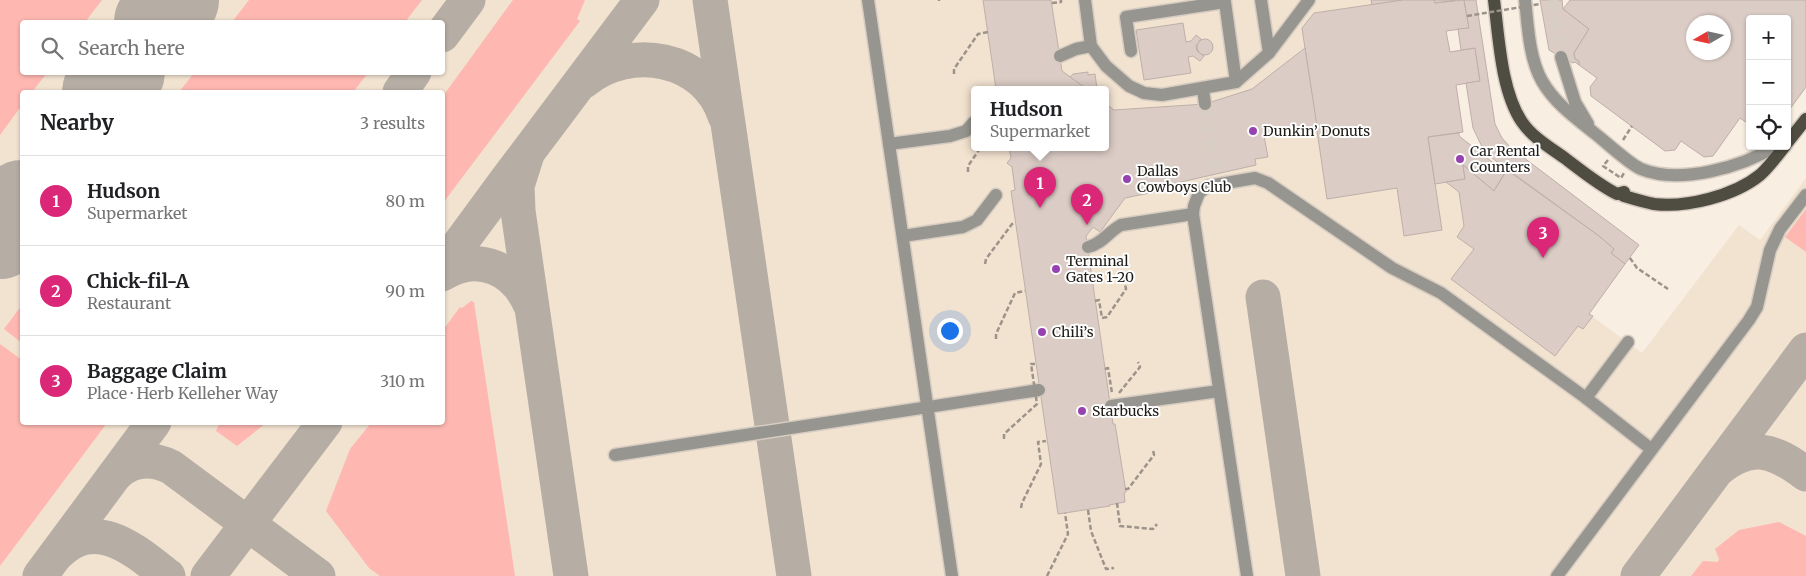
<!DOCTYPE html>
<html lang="en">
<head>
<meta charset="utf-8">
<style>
  :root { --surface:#fff; --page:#f2f2f2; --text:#202124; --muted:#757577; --line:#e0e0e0; --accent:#db2777 }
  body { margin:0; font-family:Merriweather,serif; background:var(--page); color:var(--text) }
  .controls { position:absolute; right:15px; top:15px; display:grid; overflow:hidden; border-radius:5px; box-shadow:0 1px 4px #0004 }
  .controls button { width:45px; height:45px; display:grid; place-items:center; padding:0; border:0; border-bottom:1px solid var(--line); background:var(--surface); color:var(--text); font:25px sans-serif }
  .compass { position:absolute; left:1686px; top:15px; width:45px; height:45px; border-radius:50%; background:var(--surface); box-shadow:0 1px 4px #0004; rotate:261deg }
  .you { position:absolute; left:949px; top:330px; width:18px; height:18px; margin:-12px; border:4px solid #fff; border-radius:50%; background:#1a73e8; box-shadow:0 0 0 8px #1a73e833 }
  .badge { display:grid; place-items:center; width:32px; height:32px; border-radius:50%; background:var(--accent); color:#fff; font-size:16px; font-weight:700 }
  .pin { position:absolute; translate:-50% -41px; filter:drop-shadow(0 1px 2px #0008) }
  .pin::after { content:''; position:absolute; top:26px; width:18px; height:15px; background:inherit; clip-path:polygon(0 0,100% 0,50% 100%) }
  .popup { position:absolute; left:971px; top:86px; width:138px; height:65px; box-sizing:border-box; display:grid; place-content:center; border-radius:5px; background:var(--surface); filter:drop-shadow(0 1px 4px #0005); font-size:16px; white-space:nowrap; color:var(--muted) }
  .popup b { font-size:19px; color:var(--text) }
  .popup::after { content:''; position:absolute; left:50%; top:100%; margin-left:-10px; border:10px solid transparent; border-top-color:var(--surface) }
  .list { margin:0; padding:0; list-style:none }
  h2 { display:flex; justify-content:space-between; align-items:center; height:65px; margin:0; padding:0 20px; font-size:21px }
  h2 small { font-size:16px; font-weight:400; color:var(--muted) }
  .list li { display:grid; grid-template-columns:32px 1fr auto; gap:15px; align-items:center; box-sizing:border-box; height:90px; padding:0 20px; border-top:1px solid var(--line) }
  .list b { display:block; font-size:19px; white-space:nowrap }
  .list p { margin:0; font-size:16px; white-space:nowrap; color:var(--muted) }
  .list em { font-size:16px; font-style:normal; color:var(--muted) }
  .icon { flex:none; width:28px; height:28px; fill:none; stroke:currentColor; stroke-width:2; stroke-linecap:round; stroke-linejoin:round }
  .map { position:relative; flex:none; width:1806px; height:576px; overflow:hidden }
  .search { position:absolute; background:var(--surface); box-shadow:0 1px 4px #0004; left:20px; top:20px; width:425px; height:55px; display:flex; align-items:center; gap:12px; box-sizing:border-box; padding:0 18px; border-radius:5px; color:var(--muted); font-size:19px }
  .panel { position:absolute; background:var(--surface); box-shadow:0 1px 4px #0004; left:20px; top:90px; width:425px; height:335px; border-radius:5px }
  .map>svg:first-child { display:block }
  .built { fill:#f2e2d0; fill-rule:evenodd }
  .green { fill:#feb7b1 }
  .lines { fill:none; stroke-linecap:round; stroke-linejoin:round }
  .taxiway { stroke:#b6aea4; stroke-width:35 }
  .runway { stroke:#b6aea4; stroke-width:88 }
  .building { fill:#dbccc5; stroke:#beb0a9; fill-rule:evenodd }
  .minor-tunnel { stroke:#d8cec3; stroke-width:12; stroke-dasharray:12 6; stroke-linecap:butt }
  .minor-casing { stroke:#d6ccc1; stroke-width:15 }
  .major-casing { stroke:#d6ccc1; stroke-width:15 }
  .path { stroke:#9c948b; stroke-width:2.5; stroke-dasharray:5 2.5; stroke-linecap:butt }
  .minor { stroke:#97958f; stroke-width:12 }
  .major { stroke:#4f4c42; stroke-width:12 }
  .path-bridge { stroke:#9c948b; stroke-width:2.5; stroke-dasharray:5 2.5; stroke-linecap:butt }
  .poi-dot { fill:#9643b1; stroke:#fdfefd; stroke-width:2 }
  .labels { text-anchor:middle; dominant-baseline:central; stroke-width:4; stroke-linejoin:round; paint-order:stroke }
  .poi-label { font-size:14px; fill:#1e1a16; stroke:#fdfefd; text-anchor:start }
</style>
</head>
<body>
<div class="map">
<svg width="1806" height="576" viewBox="0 0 1806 576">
  <rect width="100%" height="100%" fill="#f9eee2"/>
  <path class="built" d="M0,0h1464l5,28 -23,3 4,20 25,-3 5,33 -24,4 7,47 -4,1v3l46,35 2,-1 26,18 66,48 13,17 13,11 -36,50 53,39 97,-128 21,15 46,-62v398h-1806zM22,22h420v50h-420zM975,89h130v58h-130zM22,92h420v330h-420z"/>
  <g class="green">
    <polygon points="0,0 102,0 85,22 22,22 22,72 47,73 32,92 22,92 22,105 0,135"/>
    <polygon points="249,0 422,0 405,22 232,22"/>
    <polygon points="513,0 585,0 577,19 580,21 443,203 443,96"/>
    <polygon points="194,73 194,72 368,73 353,92 179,92"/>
    <polygon points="1806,209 1806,252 1785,237"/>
    <polygon points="471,301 474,302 515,576 380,576 369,568 326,511 350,449 371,423 442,422 443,330 460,307 462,308"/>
    <polygon points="22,305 22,343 4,329"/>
    <polygon points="0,344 22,360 22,422 107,423 0,566"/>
    <polygon points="220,422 265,422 266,423 237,446 216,431"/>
    <polygon points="1779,522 1806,536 1806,576 1691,576 1703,561 1718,562 1719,559 1715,549 1739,530"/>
  </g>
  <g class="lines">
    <g class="taxiway">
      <polyline points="710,0 794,576"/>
      <polyline points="442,35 468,0"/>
      <path d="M584,81c46,-38 122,-24 141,35"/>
      <polyline points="400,92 414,72"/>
      <polyline points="527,154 517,186 518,211 571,576"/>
      <polyline points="442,268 509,177 642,0"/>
      <path d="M442,274c36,-23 74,-5 89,32"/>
      <polyline points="1263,297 1303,576"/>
      <path d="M1718,469c34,-27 56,-19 88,5"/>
      <path d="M117,473c16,-15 35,-15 54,-6l147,109"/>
      <path d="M58,553c39,-38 77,-2 110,23"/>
      <polyline points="40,576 154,422"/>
      <polyline points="208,576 325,422"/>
      <polyline points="1638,576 1806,350"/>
    </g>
    <g class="runway">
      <polyline points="158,22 175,0"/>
      <polyline points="106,92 121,72"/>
      <polyline points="0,235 22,204"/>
    </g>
  </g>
  <g class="building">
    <polygon points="983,0 1051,0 1062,71 1087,89 996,89"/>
    <polygon points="1371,0 1403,0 1372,5"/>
    <polygon points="1403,0 1434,0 1435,3 1464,0 1469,28 1446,31 1450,52 1475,48 1480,81 1456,85 1463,132 1428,137 1442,230 1404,236 1397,188 1327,199 1302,28 1314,13"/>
    <polygon points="1434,0 1456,0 1435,3"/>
    <polygon points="1464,0 1476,0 1495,124 1502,138 1511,148 1639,245 1625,264 1611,253 1614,249 1599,236 1485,153 1473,128 1466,83 1480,81 1475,48 1461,50 1458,29 1469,28"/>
    <polygon points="1540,0 1562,0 1563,9 1589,29 1574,53 1575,59 1579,61 1579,65 1575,62 1573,63 1561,57 1549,50"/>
    <path d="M1570,0h236v87l-19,26v-94h-37v106l-10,-7 -27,38 -9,1 -23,-16 -6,9 -10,1 -74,-55 -1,-9 7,-9 -18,-13v-4l-4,-2 -1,-6 15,-24 -26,-20zM1694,22h30v30h-30z"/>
    <polygon points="1183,23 1186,42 1191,41 1196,35 1201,39 1196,46 1197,51 1204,56 1200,61 1193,56 1188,57 1191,73 1144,80 1136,30"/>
    <circle cx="1205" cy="47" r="8"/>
    <polygon points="1305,48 1317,126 1309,127 1309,126 1264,136 1268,157 1255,159 1256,165 1163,186 1164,190 1125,198 1100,232 1093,227 1086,236 1113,424 1115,424 1126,492 1124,493 1125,502 1109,505 1110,506 1058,514 1011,191 1015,190 1012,167 1007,163 1011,158 1009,147 1105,147 1105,103 1114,110 1205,104 1252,89"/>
    <polygon points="1088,72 1088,75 1095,74 1097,89 1087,89 1070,77 1073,74"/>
    <polygon points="1459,133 1459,136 1505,172 1494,191 1463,165 1465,179 1435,184 1428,137"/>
    <polygon points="1463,165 1494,191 1507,170 1599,236 1614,249 1611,253 1625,264 1589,314 1593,316 1583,329 1578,326 1555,356 1451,279 1474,249 1457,237 1464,226 1459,192 1446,182 1465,179"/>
  </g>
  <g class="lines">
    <g class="minor-tunnel">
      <polyline points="1552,0 1561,57"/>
      <polyline points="1205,104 1217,174"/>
    </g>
    <defs>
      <g id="minor">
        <polyline points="868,0 952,576"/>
        <polyline points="1085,0 1091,46 1106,66 1129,86 1144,93 1162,95 1236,82 1269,53 1309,0"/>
        <polyline points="1261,0 1269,53"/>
        <path d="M1525,0c3,26 4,58 17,81 12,21 32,36 51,51 12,9 36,32 48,37 39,16 101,-2 135,-23"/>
        <polyline points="1131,51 1126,17 1225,2 1236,82"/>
        <polyline points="1060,56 1076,49 1091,46"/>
        <polyline points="1561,57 1575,102 1588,124"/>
        <polyline points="1203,89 1205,104"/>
        <polyline points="889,144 950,136 966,131 974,122"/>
        <polyline points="903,236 963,227 977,220 996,195"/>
        <path d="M1088,247c14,-3 20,-15 33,-22l72,-11"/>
        <polyline points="1586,398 1628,342"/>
        <polyline points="1111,406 1219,391"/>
        <polyline points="615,455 1039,390"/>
        <polyline points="1247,576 1193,214 1194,206 1199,193 1208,186 1255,178 1268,183 1392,268 1441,293 1586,398 1651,449"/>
        <polyline points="1557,576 1749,320 1757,307 1770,250 1780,229 1806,195"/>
      </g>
      <g id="major">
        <path d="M1494,0c5,38 7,91 28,122 11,16 29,26 44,37 17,13 33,26 51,35l7,-2v4c10,3 20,6 30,8 32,4 80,-8 106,-29 9,-8 17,-19 25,-29"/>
        <polyline points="1787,143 1806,119"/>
      </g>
    </defs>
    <use href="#minor" class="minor-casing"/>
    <use href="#major" class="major-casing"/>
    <g class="path">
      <polyline points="939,0 939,1"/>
      <polyline points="1052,3 1061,2 1061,0"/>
      <polyline points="954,74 954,69 978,34 988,32"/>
      <polyline points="1623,140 1632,126"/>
      <polyline points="1608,160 1603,166 1621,178 1624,173"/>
      <polyline points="968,172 968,166 981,147"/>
      <polyline points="1630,258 1637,268 1668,289"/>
      <polyline points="985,264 986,259 1012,224 1015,223"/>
      <polyline points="1095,301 1099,300 1102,318 1107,317 1126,289 1125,284"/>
      <polyline points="996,339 996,334 1015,293 1025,291"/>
      <polyline points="1105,369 1108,368 1112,393"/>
      <polyline points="1119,393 1140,367 1138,362"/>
      <polyline points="1125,489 1128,489 1154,455 1153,449"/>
      <polyline points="1117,503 1120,526 1153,529 1157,524"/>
      <polyline points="1021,508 1022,503 1041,464 1038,442 1046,441"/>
      <polyline points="1088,510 1091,531 1106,569 1114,568"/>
      <polyline points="1047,576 1068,534 1065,513"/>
    </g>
    <use href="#minor" class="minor"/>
    <use href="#major" class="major"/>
    <g class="path-bridge">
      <polyline points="1467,16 1540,4"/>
      <polyline points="1004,439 1004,434 1037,404 1031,364 1035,364"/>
    </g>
  </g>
  <g class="poi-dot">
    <circle cx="1253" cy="131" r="5"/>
    <circle cx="1460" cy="159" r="5"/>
    <circle cx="1127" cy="179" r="5"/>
    <circle cx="1056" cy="269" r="5"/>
    <circle cx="1042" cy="332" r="5"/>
    <circle cx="1082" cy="411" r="5"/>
  </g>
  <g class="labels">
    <g class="poi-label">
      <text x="1263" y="131">Dunkin’ Donuts</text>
      <text x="1470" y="151">Car Rental<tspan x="1470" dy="16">Counters</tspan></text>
      <text x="1137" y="171">Dallas<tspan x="1137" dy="16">Cowboys Club</tspan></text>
      <text x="1066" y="261">Terminal<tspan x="1066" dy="16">Gates 1-20</tspan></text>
      <text x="1052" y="332">Chili’s</text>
      <text x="1092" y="411">Starbucks</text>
    </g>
  </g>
</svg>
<div class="controls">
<button>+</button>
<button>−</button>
<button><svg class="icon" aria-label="locate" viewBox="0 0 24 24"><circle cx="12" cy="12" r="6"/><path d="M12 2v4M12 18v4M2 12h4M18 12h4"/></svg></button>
</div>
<svg class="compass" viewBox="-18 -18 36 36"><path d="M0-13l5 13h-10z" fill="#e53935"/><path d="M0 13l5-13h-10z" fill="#757577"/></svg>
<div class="you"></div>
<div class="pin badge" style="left:1040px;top:208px">1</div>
<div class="popup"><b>Hudson</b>Supermarket</div>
<div class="pin badge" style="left:1087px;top:225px">2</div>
<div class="pin badge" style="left:1543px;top:258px">3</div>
<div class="search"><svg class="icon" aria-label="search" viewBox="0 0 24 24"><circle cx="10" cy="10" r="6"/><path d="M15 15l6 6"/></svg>Search here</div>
<section class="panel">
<h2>Nearby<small>3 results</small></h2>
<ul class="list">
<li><span class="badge">1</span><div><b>Hudson</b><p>Supermarket</p></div><em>80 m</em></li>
<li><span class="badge">2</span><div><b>Chick-fil-A</b><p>Restaurant</p></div><em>90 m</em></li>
<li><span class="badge">3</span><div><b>Baggage Claim</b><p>Place · Herb Kelleher Way</p></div><em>310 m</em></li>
</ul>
</section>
</div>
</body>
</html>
